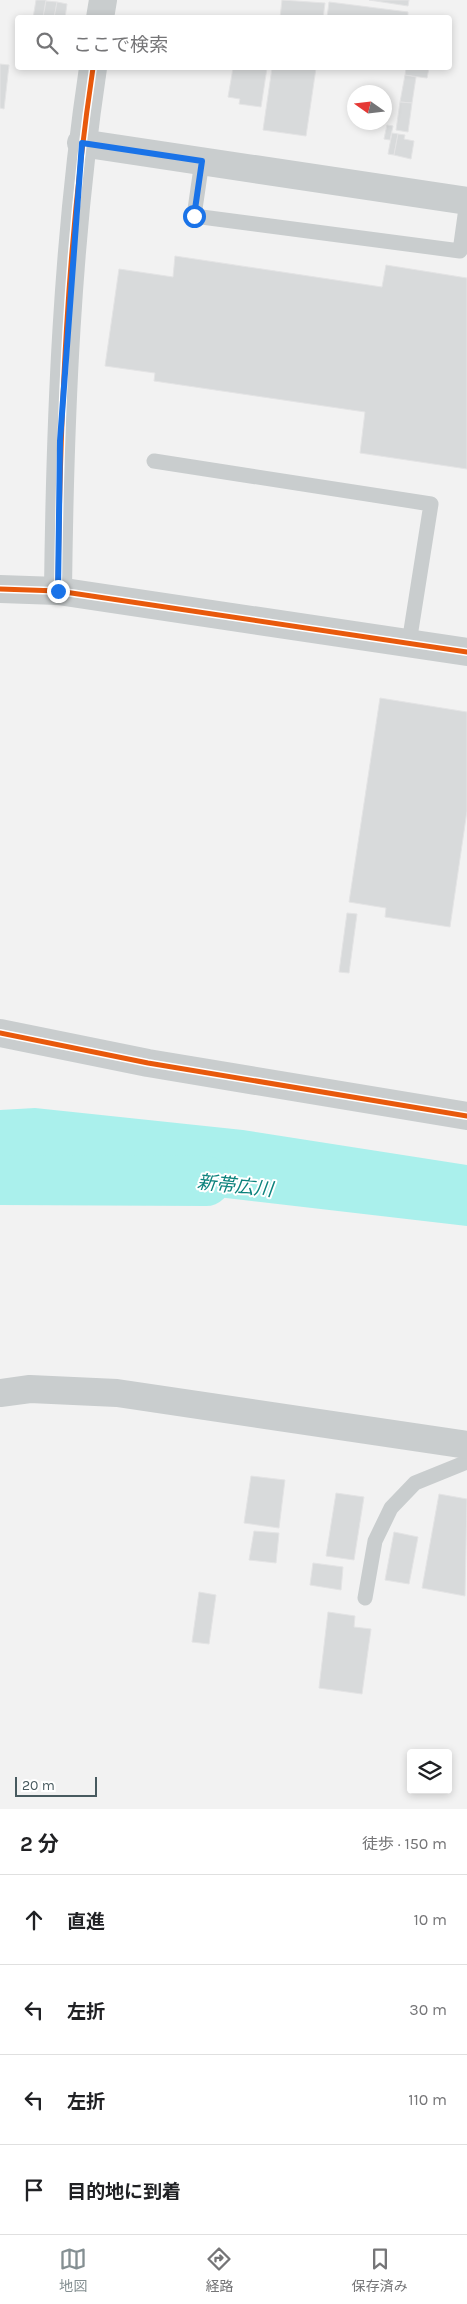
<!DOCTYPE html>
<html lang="ja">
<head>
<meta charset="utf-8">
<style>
  :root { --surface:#fff; --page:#f6f6f6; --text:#202124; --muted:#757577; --line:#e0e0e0; --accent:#848f92 }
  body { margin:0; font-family:Karla,"Noto Sans JP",sans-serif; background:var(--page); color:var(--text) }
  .controls { position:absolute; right:15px; bottom:15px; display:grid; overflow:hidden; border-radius:5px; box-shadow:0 2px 8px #0003 }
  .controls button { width:45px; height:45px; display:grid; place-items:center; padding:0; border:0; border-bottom:1px solid var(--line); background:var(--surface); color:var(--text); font:25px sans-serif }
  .compass { position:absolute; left:347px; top:85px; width:45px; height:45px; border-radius:50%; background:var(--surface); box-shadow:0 2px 8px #0003; rotate:284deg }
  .scale { position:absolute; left:15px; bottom:12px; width:82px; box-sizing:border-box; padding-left:5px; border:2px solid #485a5f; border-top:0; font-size:14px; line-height:18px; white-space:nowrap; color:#485a5f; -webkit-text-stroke:4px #fff; paint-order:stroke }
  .stop { position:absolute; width:15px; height:15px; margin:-11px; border:4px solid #1a73e8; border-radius:50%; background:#fff }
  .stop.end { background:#1a73e8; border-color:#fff; box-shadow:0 1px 5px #0008 }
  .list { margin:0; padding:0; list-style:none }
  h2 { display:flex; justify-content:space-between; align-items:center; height:65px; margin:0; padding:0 20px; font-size:21px }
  h2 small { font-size:16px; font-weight:400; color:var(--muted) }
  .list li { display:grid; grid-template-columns:32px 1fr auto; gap:15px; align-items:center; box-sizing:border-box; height:90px; padding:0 20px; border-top:1px solid var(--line) }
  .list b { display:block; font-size:19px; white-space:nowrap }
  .list em { font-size:16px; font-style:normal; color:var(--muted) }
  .icon { flex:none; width:28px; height:28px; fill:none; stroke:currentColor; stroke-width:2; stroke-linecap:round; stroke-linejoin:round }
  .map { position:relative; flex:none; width:467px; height:1809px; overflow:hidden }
  .search { position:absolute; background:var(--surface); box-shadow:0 2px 8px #0003; left:15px; right:15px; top:15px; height:55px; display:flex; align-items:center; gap:12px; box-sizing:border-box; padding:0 18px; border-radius:5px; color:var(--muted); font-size:19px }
  .sheet { height:425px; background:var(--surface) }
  nav { display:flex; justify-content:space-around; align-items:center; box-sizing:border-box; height:70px; border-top:1px solid var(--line); background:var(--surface); font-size:14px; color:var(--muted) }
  nav a { display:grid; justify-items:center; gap:2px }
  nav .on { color:var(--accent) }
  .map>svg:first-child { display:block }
  .water { fill:#aaf0ec }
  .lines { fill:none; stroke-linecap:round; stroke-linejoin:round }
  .river { stroke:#aaf0ec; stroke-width:50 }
  .building { fill:#d8dadb; stroke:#e4e4e5 }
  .lane { stroke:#c9cdce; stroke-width:15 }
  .street { stroke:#c9cdce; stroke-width:28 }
  .cycleway-casing { stroke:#fff; stroke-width:8 }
  .cycleway { stroke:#e8590c; stroke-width:5 }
  .route { stroke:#1a73e8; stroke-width:6 }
  .labels { text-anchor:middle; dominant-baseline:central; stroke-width:4; stroke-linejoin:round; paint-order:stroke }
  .water-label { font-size:19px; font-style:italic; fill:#0b827c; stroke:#fff }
</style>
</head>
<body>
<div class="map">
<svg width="467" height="1809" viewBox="0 0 467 1809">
  <rect width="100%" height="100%" fill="#f2f2f2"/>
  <polygon class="water" points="35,1108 243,1130 467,1165 467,1226 226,1198 54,1164 0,1171 0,1110"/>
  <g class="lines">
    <polyline class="river" points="0,1180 206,1181"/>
  </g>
  <g class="building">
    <polygon points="36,0 46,0 43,18 33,18"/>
    <polygon points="282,0 325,3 323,18 280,18"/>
    <polygon points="369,0 409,0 408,6"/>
    <polygon points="46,1 57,2 54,18 43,18"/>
    <polygon points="57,2 67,4 65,18 54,18"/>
    <polygon points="329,2 408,12 408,18 327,18"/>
    <polygon points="0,64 9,65 4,109 0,108"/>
    <polygon points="233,68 267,68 261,107 239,104 240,99 228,97"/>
    <polygon points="272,68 316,68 306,136 263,130"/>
    <polygon points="406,68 429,68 427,78 405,75"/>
    <polygon points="405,75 416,77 412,103 400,102"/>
    <polygon points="400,102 412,103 408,132 396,130"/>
    <polygon points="387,125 393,126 390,140 384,139"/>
    <polygon points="392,133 398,134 394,155 388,154"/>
    <polygon points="398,134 405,135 404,139 414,141 411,159 394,155"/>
    <polygon points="175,256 382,287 386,265 467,278 467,469 360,453 365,412 154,381 155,373 105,366 119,269 173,277"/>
    <polygon points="380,698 467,712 467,811 450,927 385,917 386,908 349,902"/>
    <polygon points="347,913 357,914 349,973 339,972"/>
    <polygon points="251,1476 285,1480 279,1528 244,1523"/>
    <polygon points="336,1493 364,1497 354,1560 326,1556"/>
    <polygon points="439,1494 467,1499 465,1596 422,1588"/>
    <polygon points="254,1531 279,1533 276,1563 249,1560"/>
    <polygon points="394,1532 418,1537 409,1584 385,1580"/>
    <polygon points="313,1563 343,1567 341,1590 310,1585"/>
    <polygon points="199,1592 216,1595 209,1644 192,1642"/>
    <polygon points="328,1612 355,1616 354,1627 371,1629 362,1694 319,1688"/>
  </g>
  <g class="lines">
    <g class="lane">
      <polyline points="202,161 194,216 460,251 467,201"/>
      <polyline points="154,461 431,504 409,643"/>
      <polyline points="365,1598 375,1541 391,1508 415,1483 467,1462"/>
    </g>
    <g class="street">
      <polyline points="100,18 103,0"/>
      <polyline points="81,143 467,201"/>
      <polyline points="0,589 58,591 467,652"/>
      <path d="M58,591c2,-175 9,-350 35,-523"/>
      <polyline points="0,1033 148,1063 467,1116"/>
      <polyline points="0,1393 30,1389 117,1393 467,1445"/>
    </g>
    <defs>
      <g id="cycleway">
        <polyline points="0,589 58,591 467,652"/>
        <path d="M58,591c2,-175 9,-350 35,-523"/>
        <polyline points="0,1033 148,1063 467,1116"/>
      </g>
    </defs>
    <use href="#cycleway" class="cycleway-casing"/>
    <use href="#cycleway" class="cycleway"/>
  </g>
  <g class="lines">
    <polyline class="route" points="58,591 60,441 82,143 202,161 194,216"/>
  </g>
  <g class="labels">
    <g class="water-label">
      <text transform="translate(235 1186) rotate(6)">新帯広川</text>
    </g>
  </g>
</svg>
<div class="controls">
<button><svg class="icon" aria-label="layers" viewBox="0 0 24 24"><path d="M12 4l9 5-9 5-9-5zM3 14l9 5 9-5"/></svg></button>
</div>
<svg class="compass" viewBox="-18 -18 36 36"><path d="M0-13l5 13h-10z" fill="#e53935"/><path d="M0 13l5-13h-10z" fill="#757577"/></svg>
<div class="scale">20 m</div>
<div class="stop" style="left:194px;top:216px"></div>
<div class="stop end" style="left:58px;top:591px"></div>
<div class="search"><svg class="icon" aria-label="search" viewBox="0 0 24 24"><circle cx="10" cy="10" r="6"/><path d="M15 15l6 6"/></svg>ここで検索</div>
</div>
<section class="sheet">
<h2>2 分<small>徒歩 · 150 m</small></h2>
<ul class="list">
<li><svg class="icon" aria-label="ahead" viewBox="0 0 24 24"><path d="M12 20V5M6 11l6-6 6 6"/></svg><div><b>直進</b></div><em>10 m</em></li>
<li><svg class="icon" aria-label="left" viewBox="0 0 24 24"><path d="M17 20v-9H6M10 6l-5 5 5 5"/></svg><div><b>左折</b></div><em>30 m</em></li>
<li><svg class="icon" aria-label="left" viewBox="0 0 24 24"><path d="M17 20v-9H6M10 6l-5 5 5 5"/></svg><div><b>左折</b></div><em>110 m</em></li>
<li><svg class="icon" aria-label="arrive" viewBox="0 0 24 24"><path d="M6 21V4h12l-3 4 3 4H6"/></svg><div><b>目的地に到着</b></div></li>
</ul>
</section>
<nav>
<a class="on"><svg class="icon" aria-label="map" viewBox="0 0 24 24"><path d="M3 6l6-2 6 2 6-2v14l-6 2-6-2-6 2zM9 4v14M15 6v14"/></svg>地図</a>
<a><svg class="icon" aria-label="directions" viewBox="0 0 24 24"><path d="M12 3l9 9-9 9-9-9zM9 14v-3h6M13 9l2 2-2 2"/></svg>経路</a>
<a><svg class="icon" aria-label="saved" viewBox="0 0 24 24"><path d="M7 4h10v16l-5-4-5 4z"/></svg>保存済み</a>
</nav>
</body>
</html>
